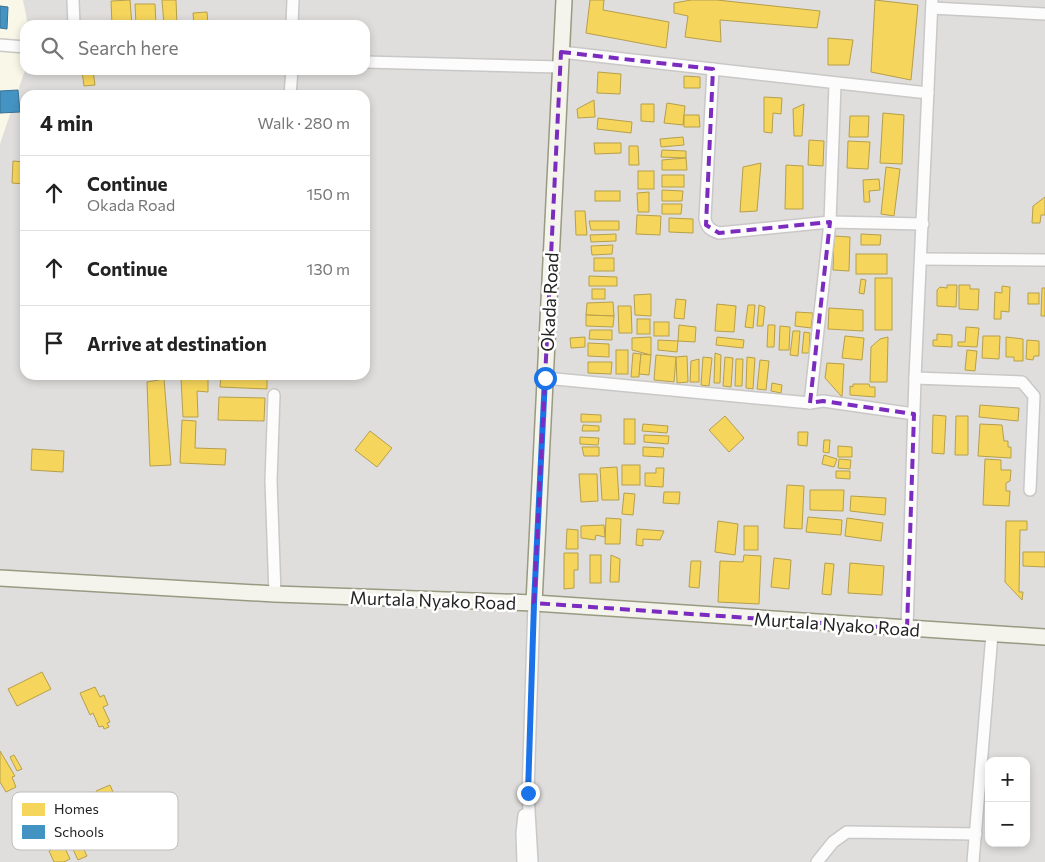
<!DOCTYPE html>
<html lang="en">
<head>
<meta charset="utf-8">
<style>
  :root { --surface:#fff; --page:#f2f2f2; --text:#222; --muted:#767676; --line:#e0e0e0 }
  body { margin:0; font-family:Commissioner,sans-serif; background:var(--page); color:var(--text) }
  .controls { position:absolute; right:15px; bottom:15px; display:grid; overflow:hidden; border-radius:10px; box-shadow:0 2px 8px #0003 }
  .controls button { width:45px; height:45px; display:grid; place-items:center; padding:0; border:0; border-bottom:1px solid var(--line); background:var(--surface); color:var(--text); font:25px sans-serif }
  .stop { position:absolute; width:15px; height:15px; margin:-11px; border:4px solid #1a73e8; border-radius:50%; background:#fff }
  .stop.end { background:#1a73e8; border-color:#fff; box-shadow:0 1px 5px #0008 }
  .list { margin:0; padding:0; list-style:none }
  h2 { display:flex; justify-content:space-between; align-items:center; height:65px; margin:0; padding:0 20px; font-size:21px }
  h2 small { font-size:16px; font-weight:400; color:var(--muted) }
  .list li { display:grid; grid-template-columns:32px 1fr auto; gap:15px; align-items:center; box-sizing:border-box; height:75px; padding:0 20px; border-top:1px solid var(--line) }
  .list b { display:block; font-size:19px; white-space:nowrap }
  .list p { margin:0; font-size:16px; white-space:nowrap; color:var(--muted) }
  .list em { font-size:16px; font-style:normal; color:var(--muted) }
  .icon { flex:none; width:28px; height:28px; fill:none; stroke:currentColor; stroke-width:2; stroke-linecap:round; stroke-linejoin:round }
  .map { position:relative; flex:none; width:1045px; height:862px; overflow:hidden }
  .search { position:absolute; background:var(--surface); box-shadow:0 2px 8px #0003; left:20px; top:20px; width:350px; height:55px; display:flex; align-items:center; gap:12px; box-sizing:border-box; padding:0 18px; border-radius:15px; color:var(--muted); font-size:19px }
  .panel { position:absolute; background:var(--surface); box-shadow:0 2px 8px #0003; left:20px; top:90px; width:350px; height:290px; border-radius:15px }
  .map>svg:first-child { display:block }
  .residential { fill:#dfdedc; fill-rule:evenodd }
  .education { fill:#f8f7e8 }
  .homes { fill:#f6d55c; stroke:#b69f4b }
  .schools { fill:#4393c3; stroke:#397193 }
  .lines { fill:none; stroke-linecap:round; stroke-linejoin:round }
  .street-casing { stroke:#c9c8c7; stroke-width:14 }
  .secondary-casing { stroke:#999a82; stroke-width:18 }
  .street { stroke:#fdfcfc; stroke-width:11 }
  .secondary { stroke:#f4f4ed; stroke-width:15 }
  .route { stroke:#1a73e8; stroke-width:6 }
  .marked { fill:none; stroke:#7b2cbf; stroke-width:4; stroke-dasharray:10 6; stroke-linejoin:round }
  .labels { text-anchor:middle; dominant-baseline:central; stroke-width:5; stroke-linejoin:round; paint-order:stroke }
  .street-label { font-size:18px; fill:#222; stroke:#fff }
  .key { fill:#fff; stroke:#bdbdbd; stroke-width:1 }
  .key-label { font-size:14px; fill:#222 }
</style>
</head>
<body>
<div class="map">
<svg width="1045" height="862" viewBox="0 0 1045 862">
  <rect width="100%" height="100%" fill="#f0eeeb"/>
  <path class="residential" d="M0,0h1045v862h-1045zM25,25h340v45h-340zM25,95h340v280h-340zM989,761h37v82h-37z"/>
  <polygon class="education" points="0,0 23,0 28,25 25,25 25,70 0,144"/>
  <g class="homes">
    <polygon points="130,0 132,25 112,25 111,1"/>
    <polygon points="162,0 176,0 177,25 164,25"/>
    <polygon points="590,0 604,0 603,10 669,22 666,48 586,33"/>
    <polygon points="691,0 717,0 820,11 817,28 720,20 721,42 685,37 688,16 674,13 674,3"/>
    <polygon points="875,0 918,5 911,80 871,72"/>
    <polygon points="135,4 155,4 156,25 136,25"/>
    <polygon points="207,12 208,24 215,25 194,25 193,13"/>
    <polygon points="828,38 853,40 849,65 828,65"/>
    <polygon points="82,71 93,71 95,85 84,86"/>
    <polygon points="598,72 621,74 620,94 597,93"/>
    <polygon points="684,76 700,77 700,88 684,88"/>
    <polygon points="764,97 782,98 781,114 773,113 772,133 764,132"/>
    <polygon points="594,100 595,117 578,118 577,109"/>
    <polygon points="667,103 685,106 683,125 664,123"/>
    <polygon points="641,104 654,104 654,122 641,121"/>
    <polygon points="804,104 802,136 794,136 793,109"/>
    <polygon points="883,113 904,115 902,164 880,163"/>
    <polygon points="684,115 699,115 700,127 684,127"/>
    <polygon points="850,116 869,116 868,137 849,137"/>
    <polygon points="598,118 632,122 631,133 597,129"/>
    <polygon points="683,137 684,145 661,147 660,139"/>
    <polygon points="809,140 824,141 823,166 808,165"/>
    <polygon points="848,141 870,142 868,169 847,168"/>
    <polygon points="594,143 621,143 621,153 595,154"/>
    <polygon points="629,146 638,146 639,165 629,165"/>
    <polygon points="662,150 686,151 686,158 661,157"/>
    <polygon points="686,158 687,170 662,170 662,160"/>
    <polygon points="13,161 25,162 25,184 12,183"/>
    <polygon points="761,163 757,211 740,212 743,167"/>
    <polygon points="786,165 803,166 803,209 785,209"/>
    <polygon points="886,167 900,169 894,216 881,214"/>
    <rect x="638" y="171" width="16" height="18"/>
    <rect x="662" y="175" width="22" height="12"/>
    <polygon points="879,179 880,190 869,191 870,202 864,202 863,180"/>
    <polygon points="662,190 683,191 682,201 662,201"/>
    <rect x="595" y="191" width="25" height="10"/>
    <polygon points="649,192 649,212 638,212 637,193"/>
    <polygon points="1045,197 1045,215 1041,215 1040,223 1032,223 1033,206"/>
    <polygon points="662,204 682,204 681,214 662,214"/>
    <polygon points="575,211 585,211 587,235 576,235"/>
    <polygon points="637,215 661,216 660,235 636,234"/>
    <polygon points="669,218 693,219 693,233 669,232"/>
    <polygon points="589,221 619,221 619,230 591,230"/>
    <polygon points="616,234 616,241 591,242 590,235"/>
    <polygon points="861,234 881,235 880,245 861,245"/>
    <polygon points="834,236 850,237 849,271 833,270"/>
    <polygon points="613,245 612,254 592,255 591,246"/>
    <rect x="856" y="254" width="31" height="20"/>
    <rect x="594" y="258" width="20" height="13"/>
    <polygon points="589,276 617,277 617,286 589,286"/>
    <rect x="875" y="278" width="17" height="52"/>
    <polygon points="861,279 866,280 864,294 859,293"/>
    <polygon points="947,285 957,285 956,307 937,306 937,290 940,287 947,288"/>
    <polygon points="959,285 970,285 970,289 979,289 978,310 959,309"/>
    <polygon points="1002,286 1010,287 1009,312 1001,311 1001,319 994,319 995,292 1002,293"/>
    <polygon points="1042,288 1045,288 1045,316 1041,316"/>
    <rect x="592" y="289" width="13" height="10"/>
    <rect x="1028" y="293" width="11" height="11"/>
    <polygon points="651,294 651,316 635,315 634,295"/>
    <polygon points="676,299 686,300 684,319 674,318"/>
    <polygon points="613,302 614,316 586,315 587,303"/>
    <polygon points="717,304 736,306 734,332 715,331"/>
    <polygon points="748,305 755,305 753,328 745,327"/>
    <polygon points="759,305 765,307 763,326 757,326"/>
    <polygon points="618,306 631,306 632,333 619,333"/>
    <polygon points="829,308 863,310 863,331 828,329"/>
    <polygon points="796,312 813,313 811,328 795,326"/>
    <polygon points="586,315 614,316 613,327 586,326"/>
    <rect x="637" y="319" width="13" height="15"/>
    <rect x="654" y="322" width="15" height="14"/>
    <polygon points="679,325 696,327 695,342 678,341"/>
    <polygon points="768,325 775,325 774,347 767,347"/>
    <polygon points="780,326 790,327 789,350 779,350"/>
    <polygon points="966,327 979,328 977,347 958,346 958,342 965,342"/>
    <polygon points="590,330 612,330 612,340 589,339"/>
    <polygon points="793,331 800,331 798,356 790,355"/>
    <polygon points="804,332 810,333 809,353 802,353"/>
    <polygon points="937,334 952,335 952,347 933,346 933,340 937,340"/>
    <polygon points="845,336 864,338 862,360 842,358"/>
    <polygon points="983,336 1000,336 999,359 982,358"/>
    <polygon points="585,337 585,347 571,348 570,338"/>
    <polygon points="651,337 651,355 632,350 632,338"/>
    <polygon points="717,337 744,340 743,348 716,345"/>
    <polygon points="888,337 887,382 870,382 871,347 880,339"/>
    <polygon points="1006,337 1023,339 1023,361 1014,361 1014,357 1006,357"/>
    <polygon points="658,340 678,341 677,352 658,350"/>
    <polygon points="1027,340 1039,341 1039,356 1034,356 1033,360 1026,359"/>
    <polygon points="588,343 609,344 609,357 588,356"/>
    <rect x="616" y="350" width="12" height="24"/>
    <polygon points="967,350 977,351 975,371 965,370"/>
    <polygon points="633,353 641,354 639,377 631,377"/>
    <polygon points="715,353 721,355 720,383 714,383"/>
    <polygon points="641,354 651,355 649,375 639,374"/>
    <polygon points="656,355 676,357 674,382 654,380"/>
    <polygon points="687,356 688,382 677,383 676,357"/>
    <polygon points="703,357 712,358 709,386 701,385"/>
    <polygon points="725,357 733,358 731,387 723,386"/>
    <polygon points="747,357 755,358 753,389 746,388"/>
    <polygon points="699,359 699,382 690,382 691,361"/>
    <polygon points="736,359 743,359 742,386 735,386"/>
    <polygon points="760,360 769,361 766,390 757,389"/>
    <polygon points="588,362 612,362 611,374 588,373"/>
    <polygon points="827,363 844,364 842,397 825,378"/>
    <polygon points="221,375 267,375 267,389 220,387"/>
    <polygon points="208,377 208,392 197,391 198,417 183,417 181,378"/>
    <polygon points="164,379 171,465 150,466 147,382"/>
    <polygon points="772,383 782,385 781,393 771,391"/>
    <polygon points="853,384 869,384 870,387 875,387 875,397 850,395 850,386 853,387"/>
    <polygon points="219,397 265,398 264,421 218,420"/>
    <polygon points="980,405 1019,408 1018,421 979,417"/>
    <polygon points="581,414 601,415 601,422 581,422"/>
    <polygon points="933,415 946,416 944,454 932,453"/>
    <polygon points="725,416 744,438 729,452 709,430"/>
    <polygon points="956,416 968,416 968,455 955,455"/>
    <rect x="624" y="419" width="11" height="25"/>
    <polygon points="182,420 196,421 195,448 226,449 225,465 180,463"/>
    <polygon points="643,424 668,426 667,433 642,431"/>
    <polygon points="980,424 1002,425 1004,441 1008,441 1008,447 1011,447 1011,458 978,456"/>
    <polygon points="583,425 599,426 599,431 582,431"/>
    <polygon points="370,431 392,448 377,467 355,450"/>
    <polygon points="798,432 808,432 807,446 798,445"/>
    <polygon points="644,435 669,436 668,444 644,442"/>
    <polygon points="580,437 599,438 598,445 580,444"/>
    <polygon points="824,440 830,440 829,453 823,452"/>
    <polygon points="838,446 852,447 852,457 838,457"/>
    <polygon points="582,447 599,447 599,456 584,456"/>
    <polygon points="643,447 664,448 663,457 643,456"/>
    <polygon points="32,449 64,451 63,472 31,470"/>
    <polygon points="824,455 837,459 834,467 822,464"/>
    <polygon points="839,459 851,460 850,469 838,468"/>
    <polygon points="985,459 1001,460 1001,470 1011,470 1010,481 1006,483 1006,491 1010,491 1009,506 983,505"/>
    <rect x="622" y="465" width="18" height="20"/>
    <polygon points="617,467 619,500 602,500 600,468"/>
    <polygon points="656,468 664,468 663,487 645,486 645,473 656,473"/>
    <polygon points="836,471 850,471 850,479 836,478"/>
    <polygon points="579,474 597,474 598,501 581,502"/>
    <polygon points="787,485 804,486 802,529 784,528"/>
    <polygon points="810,490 844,490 843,511 810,510"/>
    <polygon points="664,492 680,492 679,504 663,503"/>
    <polygon points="624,493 635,494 633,515 622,514"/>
    <polygon points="851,496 886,498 885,515 850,511"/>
    <polygon points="808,517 842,520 841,535 806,532"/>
    <polygon points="606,518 621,519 620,544 605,544"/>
    <polygon points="847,518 883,523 881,541 845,536"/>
    <polygon points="718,521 738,524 735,555 715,552"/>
    <polygon points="1006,521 1027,521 1027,530 1020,530 1019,592 1023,592 1022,600 1005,582"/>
    <polygon points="604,525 605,537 596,535 595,540 581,538 581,526"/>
    <rect x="744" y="526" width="14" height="24"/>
    <polygon points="567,529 578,530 578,549 566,549"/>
    <polygon points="637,529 664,531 660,540 643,539 643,546 636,545"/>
    <polygon points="1023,552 1045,552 1045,567 1023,566"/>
    <polygon points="564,553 578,553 578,570 574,570 574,588 564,589"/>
    <rect x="590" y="555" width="11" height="28"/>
    <polygon points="611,555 620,559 619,582 610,582"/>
    <polygon points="744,555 761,556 759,604 718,602 720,561 743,562"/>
    <polygon points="774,558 791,560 789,589 771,587"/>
    <polygon points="691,561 701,561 699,588 689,587"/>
    <polygon points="825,563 834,564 831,595 822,594"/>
    <polygon points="850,563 884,566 882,595 848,593"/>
    <polygon points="42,672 51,689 17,706 8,689"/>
    <polygon points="95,687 100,697 104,695 108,705 103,707 110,722 107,723 109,727 104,729 103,726 99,727 93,713 90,715 80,693"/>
    <polygon points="0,751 15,776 12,777 16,787 6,792 0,782"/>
    <polygon points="14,755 22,769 17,771 10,757"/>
    <polygon points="110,785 122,813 114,817 117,824 114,825 111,818 108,820 96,791"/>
    <polygon points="79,839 87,856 78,860 70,843"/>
    <polygon points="63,844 70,859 64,862 54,862 49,851"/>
  </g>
  <g class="schools">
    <polygon points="0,6 8,7 7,29 0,28"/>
    <polygon points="18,90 20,112 0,113 0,91"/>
  </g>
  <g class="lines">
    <defs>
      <g id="street">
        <polyline points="73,0 74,25"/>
        <polyline points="932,8 1045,14"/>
        <polyline points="292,25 293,0"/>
        <polyline points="0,45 25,47"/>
        <polyline points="561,52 928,93"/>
        <polyline points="365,62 560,67"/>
        <path d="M713,69l-8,149c1,9 5,12 14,15l111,-11 93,2"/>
        <polyline points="290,95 292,70"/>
        <polyline points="922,259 1045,260"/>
        <polyline points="545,378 810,403 823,401 914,414"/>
        <polyline points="915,378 1022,382 1034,396 1030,490"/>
        <polyline points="274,395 271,481 275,594"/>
        <polyline points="810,403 830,222 835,84"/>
        <polyline points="907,629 915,378 932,0"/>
        <polyline points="523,862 522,833 524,815"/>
        <polyline points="532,862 528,793 534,603"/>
        <polyline points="817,862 833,842 847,832 976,834"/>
        <polyline points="973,862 992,634"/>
      </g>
      <g id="secondary">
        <polyline points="0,578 275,594 534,603 1045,637"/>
        <polyline points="534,603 564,0"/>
      </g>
    </defs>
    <use href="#street" class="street-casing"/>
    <use href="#secondary" class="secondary-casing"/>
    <use href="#street" class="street"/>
    <use href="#secondary" class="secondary"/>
  </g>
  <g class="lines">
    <polyline class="route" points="528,793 534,603 545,378"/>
  </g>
  <path class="marked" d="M561,52l152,17 -7,156 13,8 111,-11 -20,181 13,-2 91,13 -7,215 -373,-26z"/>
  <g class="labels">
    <g class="street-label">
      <text transform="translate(549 302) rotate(-87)">Okada Road</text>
      <text transform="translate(433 600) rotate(2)">Murtala Nyako Road</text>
      <text transform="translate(837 624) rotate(4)">Murtala Nyako Road</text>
    </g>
  </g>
  <rect x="12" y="792" width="166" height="58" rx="8" class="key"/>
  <rect x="22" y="803" width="23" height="13" fill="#f6d55c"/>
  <rect x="22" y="825" width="23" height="14" fill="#4393c3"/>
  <g class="key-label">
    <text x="54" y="814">Homes</text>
    <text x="54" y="837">Schools</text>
  </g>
</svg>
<div class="controls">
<button>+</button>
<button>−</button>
</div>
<div class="stop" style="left:545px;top:378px"></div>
<div class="stop end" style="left:528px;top:793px"></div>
<div class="search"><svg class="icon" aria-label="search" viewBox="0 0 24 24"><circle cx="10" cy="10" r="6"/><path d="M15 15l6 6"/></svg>Search here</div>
<section class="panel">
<h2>4 min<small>Walk · 280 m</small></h2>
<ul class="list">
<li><svg class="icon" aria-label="ahead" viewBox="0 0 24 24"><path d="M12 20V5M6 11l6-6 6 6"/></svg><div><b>Continue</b><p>Okada Road</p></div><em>150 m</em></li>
<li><svg class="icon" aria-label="ahead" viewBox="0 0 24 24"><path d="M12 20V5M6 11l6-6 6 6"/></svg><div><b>Continue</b></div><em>130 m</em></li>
<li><svg class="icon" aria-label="arrive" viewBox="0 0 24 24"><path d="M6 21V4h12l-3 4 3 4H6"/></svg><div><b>Arrive at destination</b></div></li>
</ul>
</section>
</div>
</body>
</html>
